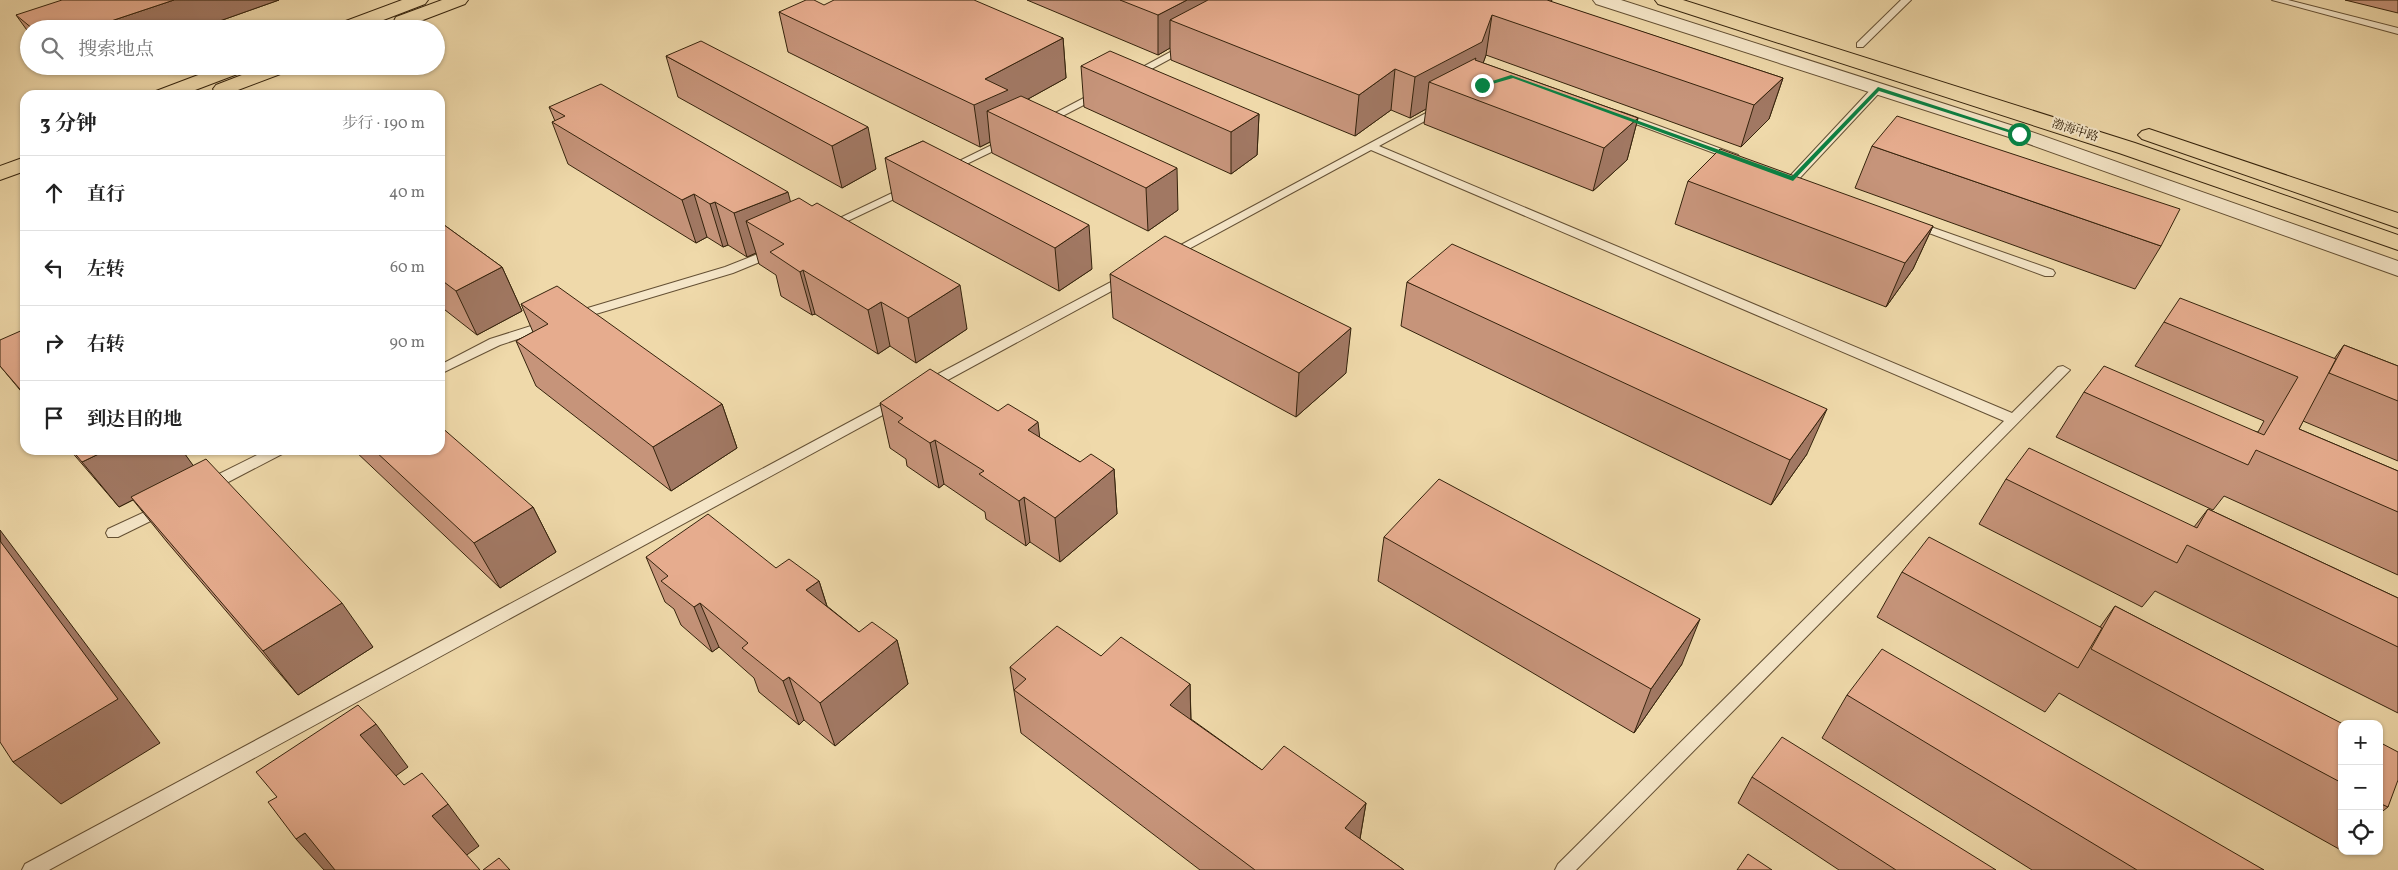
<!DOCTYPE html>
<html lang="zh">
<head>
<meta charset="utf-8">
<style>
  :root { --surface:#fff; --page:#f2f2f2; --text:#222; --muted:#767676; --line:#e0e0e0 }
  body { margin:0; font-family:Vollkorn,"Noto Serif SC",serif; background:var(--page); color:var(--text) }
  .controls { position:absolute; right:15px; bottom:15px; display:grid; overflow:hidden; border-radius:10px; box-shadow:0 1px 4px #0004 }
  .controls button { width:45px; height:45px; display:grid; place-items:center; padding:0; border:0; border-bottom:1px solid var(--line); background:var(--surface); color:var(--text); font:25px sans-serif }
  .stop { position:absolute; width:15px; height:15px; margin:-11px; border:4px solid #0b8043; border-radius:50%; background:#fff }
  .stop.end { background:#0b8043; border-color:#fff; box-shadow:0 1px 5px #0008 }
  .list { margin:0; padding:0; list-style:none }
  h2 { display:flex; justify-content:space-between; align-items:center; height:65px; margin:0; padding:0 20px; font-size:21px }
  h2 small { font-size:16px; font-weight:400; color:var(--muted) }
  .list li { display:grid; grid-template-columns:32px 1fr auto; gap:15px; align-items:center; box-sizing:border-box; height:75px; padding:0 20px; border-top:1px solid var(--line) }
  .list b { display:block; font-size:19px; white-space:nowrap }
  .list em { font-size:16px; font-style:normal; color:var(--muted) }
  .icon { flex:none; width:28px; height:28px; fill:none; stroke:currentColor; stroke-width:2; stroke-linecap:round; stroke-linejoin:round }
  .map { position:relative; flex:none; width:2398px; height:870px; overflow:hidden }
  .search { position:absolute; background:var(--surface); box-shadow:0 1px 4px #0004; left:20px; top:20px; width:425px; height:55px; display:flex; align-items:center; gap:12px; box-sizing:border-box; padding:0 18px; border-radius:28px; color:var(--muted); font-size:19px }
  .panel { position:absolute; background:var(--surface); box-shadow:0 1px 4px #0004; left:20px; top:90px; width:425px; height:365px; border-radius:15px }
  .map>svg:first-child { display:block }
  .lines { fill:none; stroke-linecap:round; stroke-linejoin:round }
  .lane-casing { stroke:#645034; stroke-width:2 }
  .street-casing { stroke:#645034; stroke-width:2 }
  .primary-casing { stroke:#35230c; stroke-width:2 }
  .lane { fill:#f5e6c8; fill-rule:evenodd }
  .street { fill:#f5e6c8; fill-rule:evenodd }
  .primary { fill:#efd9aa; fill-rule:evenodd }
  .wall { fill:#c6947a; stroke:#35230c }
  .shaded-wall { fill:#a17863; stroke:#35230c }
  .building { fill:#e6ac8e; stroke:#35230c }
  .route { fill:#0b8043 }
  .labels { text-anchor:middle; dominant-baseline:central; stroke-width:4; stroke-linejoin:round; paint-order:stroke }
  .far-street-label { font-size:12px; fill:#35230c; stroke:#f5e6c8 }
</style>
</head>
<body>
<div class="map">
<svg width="2398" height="870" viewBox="0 0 2398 870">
  <rect width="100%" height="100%" fill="#efd9aa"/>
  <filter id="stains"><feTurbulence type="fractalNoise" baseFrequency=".004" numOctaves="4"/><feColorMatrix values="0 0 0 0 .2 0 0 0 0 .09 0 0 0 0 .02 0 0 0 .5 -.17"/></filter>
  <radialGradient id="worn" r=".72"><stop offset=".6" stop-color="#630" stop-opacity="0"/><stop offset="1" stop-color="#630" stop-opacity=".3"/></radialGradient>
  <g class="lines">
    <defs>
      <g id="lane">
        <polygon points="1901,0 1911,0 1863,47 1857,47 1857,43"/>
        <polygon points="2272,0 2288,0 2398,28 2398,34"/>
        <polygon points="1187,43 1190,44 1190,48 1135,78 1131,79 1126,76"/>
        <polygon points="1878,85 1883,88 1882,90 1797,181 1789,181 1789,177 1874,86"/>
        <polygon points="1099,90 1103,91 1103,95 1049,123 1041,123 1040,121"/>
        <polygon points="1441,105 1445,106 1445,110 1379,146 2012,413 2058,367 2063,366 2070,370 1576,870 1555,870 1558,864 2004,421 1371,150 1174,257 1166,257 1164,254"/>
        <polygon points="1621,112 1738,155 1739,157 1738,159 1730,159 1617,117 1617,113"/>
        <polygon points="1008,137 1013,140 1012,142 950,172 942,172 941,170"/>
        <polygon points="909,185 915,188 913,190 833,228 829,229 823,226"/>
        <polygon points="1914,221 2053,270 2055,273 2053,276 2045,276 1910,226 1908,224"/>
        <polygon points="773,248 777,249 779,252 777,255 733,273 579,319 575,320 569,316 571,313 725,267"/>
        <polygon points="1126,274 1130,275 1132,278 1130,281 933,388 923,388 921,385 923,382"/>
        <polygon points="550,320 554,321 556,324 554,327 500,345 440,374 440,365 490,339"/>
        <polygon points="898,396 903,398 905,401 903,404 49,870 22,870 25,864"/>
        <polygon points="267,450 286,450 284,453 213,490 203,490 201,486 203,482"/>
        <polygon points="162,504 167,505 169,509 167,513 118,537 108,537 106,533 108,529"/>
      </g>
      <polygon id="street" points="1593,0 1621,0 2026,130 2398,261 2398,276 2012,138 1596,4"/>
      <g id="primary">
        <polygon points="402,0 428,0 425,4 360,29 333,29 335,25"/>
        <polygon points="442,0 468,0 465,4 410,25 396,25 394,21 396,17"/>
        <polygon points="1655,0 1683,0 2135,143 2398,235 2398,250 2119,153 1658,4"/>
        <polygon points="222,66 251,66 248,70 182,95 153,95 156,91"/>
        <polygon points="265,66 294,66 291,70 230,93 223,95 216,93 213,89 216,85"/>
        <polygon points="2149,129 2398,213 2398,228 2142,139 2138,135 2142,131"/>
        <polygon points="25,157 25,171 0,180 0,166"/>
      </g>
    </defs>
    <use href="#lane" class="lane-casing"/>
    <use href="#street" class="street-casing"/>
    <use href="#primary" class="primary-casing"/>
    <use href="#lane" class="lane"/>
    <use href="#street" class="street"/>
    <use href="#primary" class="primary"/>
  </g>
  <g class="wall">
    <polygon points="279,0 197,29 29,29 29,33 16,15"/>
    <polygon points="1027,0 1552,0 1551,2 1783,78 1769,119 1741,147 1486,55 1483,63 1638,118 1627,160 1593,191 1424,124 1426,109 1410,118 1391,110 1355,136 1171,60 1170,48 1158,55"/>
    <polygon points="2345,0 2398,0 2398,13"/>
    <polygon points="779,12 1063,38 1066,78 1028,99 1178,210 1148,231 992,153 990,142 980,147 788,52"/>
    <polygon points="666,56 876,169 842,188 678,97"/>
    <polygon points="61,66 89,66 69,73"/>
    <polygon points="1081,66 1259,114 1257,155 1231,174 1084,107"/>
    <polygon points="549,107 790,202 967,329 916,363 890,346 878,354 815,314 812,315 781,296 776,275 759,264 756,253 747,257 728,245 723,247 707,237 696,243 568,164 552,122 555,121"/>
    <polygon points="923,141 1092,269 1059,291 893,201 885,158"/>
    <polygon points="1872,146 2161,246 2135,289 1855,188"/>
    <polygon points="1688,181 1933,226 1913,269 1886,307 1675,224"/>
    <polygon points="440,222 502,267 522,311 477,335 440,306"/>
    <polygon points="1110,274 1346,373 1296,417 1113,318"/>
    <polygon points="1407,282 1807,454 1771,505 1401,326"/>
    <polygon points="521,304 722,404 737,448 671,491 536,386 516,341 533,332"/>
    <polygon points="2164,322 2334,359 2344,345 2398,366 2398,461 2303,421 2299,429 2398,471 2398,575 2224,496 2213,510 2056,437 2084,392 2258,432 2264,421 2135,366"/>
    <polygon points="25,329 25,396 0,366"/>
    <polygon points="880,403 1039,437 1080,462 1114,469 1117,514 1060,562 1030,542 1026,546 986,519 985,512 944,484 939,488 907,466 906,459 890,448"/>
    <polygon points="70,450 182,450 193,466 373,647 298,695 167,542 133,500 119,507"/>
    <polygon points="354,450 440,450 533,507 556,552 500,588"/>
    <polygon points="2006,479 2194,527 2208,509 2398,598 2398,713 2155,591 2142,607 1979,524"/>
    <polygon points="1384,537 1682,664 1634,733 1378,581"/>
    <polygon points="646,557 776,568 819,581 827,606 859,632 897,640 908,684 835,746 804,720 799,725 759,692 754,678 719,647 712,652 681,625 674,609 665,602"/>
    <polygon points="1902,572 2100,627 2115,606 2342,724 2342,846 2339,849 2059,693 2045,712 1877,617"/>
    <polygon points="1101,656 1190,684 1191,719 1262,770 1366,803 1360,839 1404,870 1200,870 1021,733 1010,667"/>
    <polygon points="1847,695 2264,870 2032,870 1822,738"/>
    <polygon points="2379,742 2388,807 2379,814"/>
    <polygon points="1752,777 1996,870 1839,870 1738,803"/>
  </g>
  <g class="shaded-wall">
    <polygon points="174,0 279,0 197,29 87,29"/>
    <polygon points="1187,0 1259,0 1170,20 1170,48 1158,55 1158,15"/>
    <polygon points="1492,15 1486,55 1476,83 1429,82 1426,109 1410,118 1415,77"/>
    <polygon points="1063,38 1066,78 1010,109 987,111 990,142 980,147 974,105 985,79"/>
    <polygon points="64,66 89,66 69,73"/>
    <polygon points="1395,69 1391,110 1355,136 1359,95"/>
    <polygon points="1783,78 1769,119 1741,147 1754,105"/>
    <polygon points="1259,114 1257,155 1231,174 1231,132"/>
    <polygon points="1638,118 1627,160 1593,191 1604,148"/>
    <polygon points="868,127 876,169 842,188 832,146"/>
    <polygon points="1177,168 1178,210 1148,231 1146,188"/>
    <polygon points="788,192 799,235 746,221 756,253 747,257 734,213"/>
    <polygon points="694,194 707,237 696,243 682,200"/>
    <polygon points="715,202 728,245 723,247 710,204"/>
    <polygon points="1089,225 1092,269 1059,291 1055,248"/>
    <polygon points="1933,226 1913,269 1886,307 1905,263"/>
    <polygon points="502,267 522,311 477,335 456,291"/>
    <polygon points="803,270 815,314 812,315 800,272"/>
    <polygon points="960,285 967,329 916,363 908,318"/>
    <polygon points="881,302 890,346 878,354 868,310"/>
    <polygon points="1351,328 1346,373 1296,417 1299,373"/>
    <polygon points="722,404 737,448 671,491 653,447"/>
    <polygon points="1827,409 1807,454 1771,505 1790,460"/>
    <polygon points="1038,422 1043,467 1028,430"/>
    <polygon points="935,440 944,484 939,488 930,443"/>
    <polygon points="107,450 182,450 195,468 119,507 82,462"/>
    <polygon points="1114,469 1117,514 1060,562 1055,518"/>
    <polygon points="1024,497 1030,542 1026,546 1019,501"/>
    <polygon points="533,507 556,552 500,588 474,543"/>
    <polygon points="0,530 160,743 61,804 13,762"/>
    <polygon points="819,581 833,626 806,590"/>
    <polygon points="342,603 373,647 298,695 263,651"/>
    <polygon points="700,603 719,647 712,652 694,607"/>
    <polygon points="1700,619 1682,664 1634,733 1651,689"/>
    <polygon points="897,640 908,684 835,746 820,703"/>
    <polygon points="789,677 804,720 799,725 783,681"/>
    <polygon points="1190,684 1191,728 1170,705"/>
    <polygon points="376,724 408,767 393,778 360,735"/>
    <polygon points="1366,803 1359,844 1345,828"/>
    <polygon points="448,804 479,846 464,857 432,816"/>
    <polygon points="305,833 339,870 324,870 296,839"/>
  </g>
  <g class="building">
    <polygon points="62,0 174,0 87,29 33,29 16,15"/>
    <polygon points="806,0 814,0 824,5 834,0 974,0 1063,38 985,79 1008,90 974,105 779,12"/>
    <polygon points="1120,0 1187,0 1158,15"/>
    <polygon points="1208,0 1547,0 1783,78 1754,105 1492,15 1482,42 1415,77 1395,69 1359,95 1170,20"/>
    <polygon points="701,41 868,127 832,146 666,56"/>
    <polygon points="1110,51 1259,114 1231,132 1081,66"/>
    <polygon points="1476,58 1475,60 1638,118 1604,148 1429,82"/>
    <polygon points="601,84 788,192 734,213 715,202 710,204 694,194 682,200 552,122 565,116 549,107"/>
    <polygon points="1021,96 1177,168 1146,188 987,111"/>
    <polygon points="1897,116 2180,209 2161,246 1872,146"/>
    <polygon points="923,141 1089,225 1055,248 885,158"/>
    <polygon points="1720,149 1933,226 1905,263 1688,181"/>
    <polygon points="799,198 812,206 817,203 960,285 908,318 881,302 868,310 803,270 800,272 770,252 784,244 746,221"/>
    <polygon points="440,222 502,267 456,291 440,279"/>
    <polygon points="1165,236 1351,328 1299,373 1110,274"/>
    <polygon points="1452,244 1827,409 1790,460 1407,282"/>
    <polygon points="557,286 722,404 653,447 516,341 548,324 521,304"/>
    <polygon points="2180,298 2336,359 2299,429 2398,471 2398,512 2256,450 2248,465 2084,392 2104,366 2264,435 2298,377 2164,322"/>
    <polygon points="25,329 25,395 0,366 0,340"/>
    <polygon points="2344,345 2398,366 2398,401 2329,373"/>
    <polygon points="930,369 998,411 1008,404 1038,422 1028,430 1080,462 1091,454 1114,469 1055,518 1024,497 1019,501 979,474 984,471 935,440 930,443 898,422 903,418 880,403"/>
    <polygon points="440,426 533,507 474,543 374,450 440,450"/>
    <polygon points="2029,448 2197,528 2208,509 2398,598 2398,647 2187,545 2177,563 2006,479"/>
    <polygon points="72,450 107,450 82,462"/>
    <polygon points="206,459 342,603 263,651 131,497"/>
    <polygon points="1439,479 1700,619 1651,689 1384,537"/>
    <polygon points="708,514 776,568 789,559 819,581 806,590 859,632 872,622 897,640 820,703 789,677 783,681 742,648 748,643 700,603 694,607 661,581 668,576 646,557"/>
    <polygon points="1929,537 2102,628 2078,668 1902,572"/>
    <polygon points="0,541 118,699 13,762 0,742"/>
    <polygon points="2115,606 2343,724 2342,724 2342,783 2091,649"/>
    <polygon points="1057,626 1101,656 1121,637 1190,684 1170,705 1262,770 1284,746 1366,803 1345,828 1404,870 1255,870 1014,690 1026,679 1010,667"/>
    <polygon points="1882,649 2264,870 2137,870 1847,695"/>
    <polygon points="358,705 376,724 360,735 404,785 422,773 448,804 432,816 480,870 335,870 305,833 296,839 268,802 277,797 256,772"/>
    <polygon points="1782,737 1996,870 1896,870 1752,777"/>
    <polygon points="2379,742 2398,752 2398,780 2388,807 2379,803"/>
    <polygon points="1748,854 1772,870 1737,870"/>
    <polygon points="499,858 510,870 483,870"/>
  </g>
  <polygon class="route" points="1511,75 1792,176 1878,87 2022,134 2017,135 1879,91 1793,181 1513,78 1482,87 1480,85"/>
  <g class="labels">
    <g class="far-street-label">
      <text transform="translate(2075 131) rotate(18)">渤海中路</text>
    </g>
  </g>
  <rect width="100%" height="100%" filter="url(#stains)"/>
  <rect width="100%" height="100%" fill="url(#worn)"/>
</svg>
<div class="controls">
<button>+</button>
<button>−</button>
<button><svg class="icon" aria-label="locate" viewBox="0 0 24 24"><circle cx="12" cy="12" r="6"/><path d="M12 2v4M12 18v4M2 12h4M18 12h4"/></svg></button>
</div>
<div class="stop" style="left:2019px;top:134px"></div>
<div class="stop end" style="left:1482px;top:85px"></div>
<div class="search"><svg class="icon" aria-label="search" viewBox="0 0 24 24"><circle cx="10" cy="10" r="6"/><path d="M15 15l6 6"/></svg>搜索地点</div>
<section class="panel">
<h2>3 分钟<small>步行 · 190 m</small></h2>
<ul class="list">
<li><svg class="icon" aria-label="ahead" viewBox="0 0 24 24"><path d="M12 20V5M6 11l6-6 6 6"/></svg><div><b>直行</b></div><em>40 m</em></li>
<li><svg class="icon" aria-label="left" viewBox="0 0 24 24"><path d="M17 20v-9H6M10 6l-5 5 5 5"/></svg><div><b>左转</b></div><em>60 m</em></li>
<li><svg class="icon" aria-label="right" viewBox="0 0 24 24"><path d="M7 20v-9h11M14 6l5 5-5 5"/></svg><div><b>右转</b></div><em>90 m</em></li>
<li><svg class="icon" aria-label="arrive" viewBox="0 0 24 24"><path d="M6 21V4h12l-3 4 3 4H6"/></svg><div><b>到达目的地</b></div></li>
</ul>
</section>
</div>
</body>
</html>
